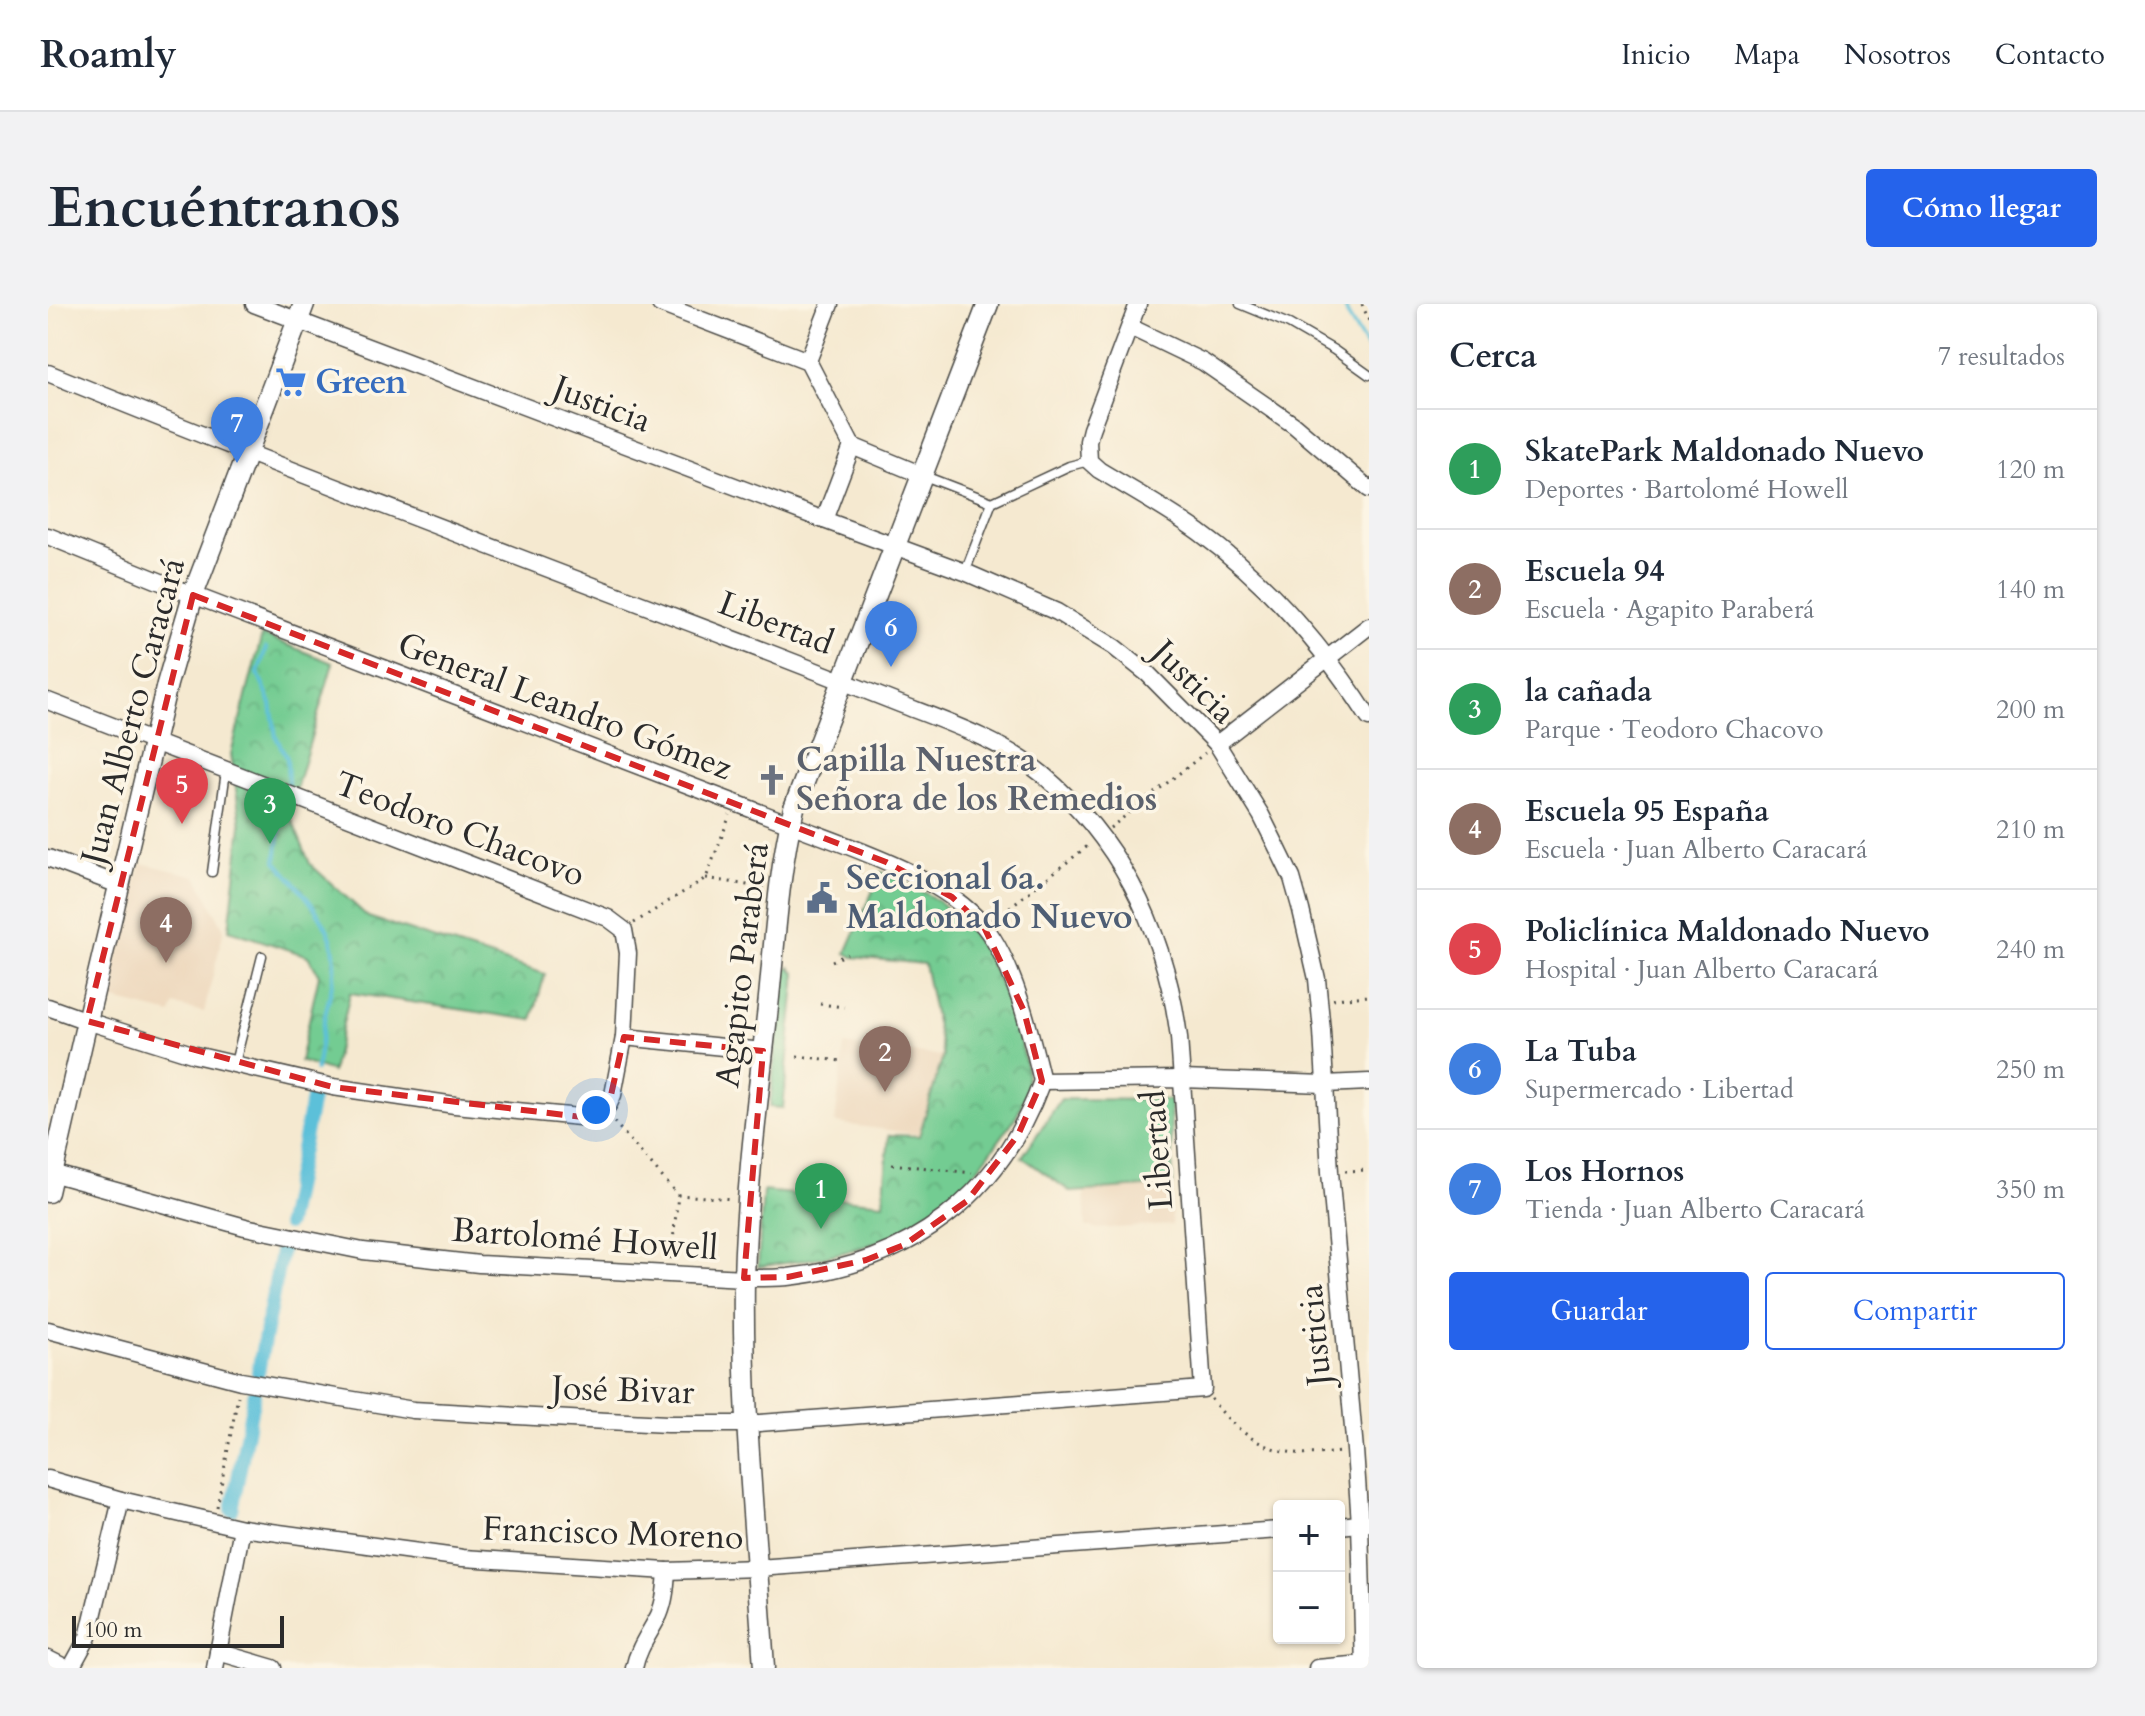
<!DOCTYPE html>
<html lang="es">
<head>
<meta charset="utf-8">
<style>
  :root { --surface:#fff; --page:#f2f2f3; --text:#1f2937; --muted:#747a83; --line:#e0e1e3; --accent:#2563eb }
  body { margin:0; font-family:Cardo,serif; background:var(--page); color:var(--text) }
  .controls { position:absolute; right:24px; bottom:24px; display:grid; overflow:hidden; border-radius:8px; box-shadow:0 2px 6px #0004 }
  .controls button { width:72px; height:72px; display:grid; place-items:center; padding:0; border:0; border-bottom:2px solid var(--line); background:var(--surface); color:var(--text); font:40px sans-serif }
  .scale { position:absolute; left:24px; bottom:20px; width:212px; box-sizing:border-box; padding-left:8px; border:4px solid #2b2b2b; border-top:0; font-size:22px; line-height:28px; white-space:nowrap; color:#2b2b2b; -webkit-text-stroke:6px #fcf5e5; paint-order:stroke }
  .you { position:absolute; left:548px; top:806px; width:28px; height:28px; margin:-20px; border:6px solid #fff; border-radius:50%; background:#1a73e8; box-shadow:0 0 0 12px #1a73e833 }
  .badge { display:grid; place-items:center; width:52px; height:52px; border-radius:50%; background:var(--accent); color:#fff; font-size:26px; font-weight:700 }
  .pin { position:absolute; translate:-50% -66px; filter:drop-shadow(0 2px 4px #0008) }
  .pin::after { content:''; position:absolute; top:42px; width:28px; height:24px; background:inherit; clip-path:polygon(0 0,100% 0,50% 100%) }
  .list { margin:0; padding:0; list-style:none }
  h2 { display:flex; justify-content:space-between; align-items:center; height:104px; margin:0; padding:0 32px; font-size:34px }
  h2 small { font-size:26px; font-weight:400; color:var(--muted) }
  .list li { display:grid; grid-template-columns:52px 1fr auto; gap:24px; align-items:center; box-sizing:border-box; height:120px; padding:0 32px; border-top:2px solid var(--line) }
  .list b { display:block; font-size:30px; white-space:nowrap }
  .list p { margin:0; font-size:26px; white-space:nowrap; color:var(--muted) }
  .list em { font-size:26px; font-style:normal; color:var(--muted) }
  .actions { display:flex; gap:16px; padding:24px 32px }
  .actions a { flex:1; padding:18px 0; border:2px solid var(--accent); border-radius:8px; text-align:center; font-size:28px; color:var(--accent) }
  .actions .main { background:var(--accent); color:#fff }
  .map { position:relative; flex:none; width:1321px; height:1364px; overflow:hidden; border-radius:8px }
  header { display:flex; align-items:center; gap:48px; box-sizing:border-box; height:112px; padding:0 40px; background:var(--surface); border-bottom:2px solid var(--line) }
  header strong { font-size:38px }
  nav { display:flex; gap:44px; margin-inline-start:auto; font-size:28px }
  .intro { display:flex; align-items:center; justify-content:space-between; box-sizing:border-box; height:192px; padding:0 48px }
  h1 { margin:0; font-size:56px }
  .button { padding:20px 36px; border-radius:8px; background:var(--accent); color:#fff; font-size:28px; font-weight:700 }
  main { display:flex; gap:48px; padding:0 48px }
  aside { flex:1; background:var(--surface); border-radius:8px; box-shadow:0 2px 6px #0004 }
  .map>svg:first-child { display:block }
  .built { fill:#edd7bb }
  .grass { fill:#73cc92; stroke:#4f7c5e; stroke-width:2 }
  .park { fill:url(#park-crowns); stroke:#4f7c5e; stroke-width:2 }
  .lines { fill:none; stroke-linecap:round; stroke-linejoin:round }
  .stream { stroke:#5cc0d9; stroke-width:4 }
  .canal { stroke:#5cc0d9; stroke-width:14 }
  .service-casing { stroke:#494844; stroke-width:11 }
  .minor-casing { stroke:#494844; stroke-width:19 }
  .tertiary-casing { stroke:#494844; stroke-width:23 }
  .path { stroke:#494844; stroke-width:3; stroke-dasharray:2 6; stroke-linecap:butt }
  .service { stroke:#fff; stroke-width:8 }
  .minor { stroke:#fff; stroke-width:16 }
  .tertiary { stroke:#fff; stroke-width:20 }
  .marked { fill:none; stroke:#d62828; stroke-width:6; stroke-dasharray:16 10; stroke-linejoin:round }
  .labels { text-anchor:middle; dominant-baseline:central; stroke-width:7; stroke-linejoin:round; paint-order:stroke }
  .shop-label { font-size:34px; font-weight:bold; fill:#366cbe; stroke:#fcf5e5; text-anchor:start }
  .street-label { font-size:34px; fill:#2b2b2b; stroke:#fcf5e5 }
  .worship-label { font-size:34px; font-weight:bold; fill:#5b616d; stroke:#fcf5e5; text-anchor:start }
  .service-label { font-size:34px; font-weight:bold; fill:#4e5e75; stroke:#fcf5e5; text-anchor:start }
</style>
</head>
<body>
<header>
<strong>Roamly</strong>
<nav><a>Inicio</a><a>Mapa</a><a>Nosotros</a><a>Contacto</a></nav>
</header>
<div class="intro"><h1>Encuéntranos</h1><a class="button">Cómo llegar</a></div>
<main>
<div class="map">
<svg width="1321" height="1364" viewBox="0 0 1321 1364">
  <defs>
    <pattern id="park-crowns" width="20" height="18" patternUnits="userSpaceOnUse" patternTransform="scale(2)"><rect width="20" height="18" fill="#73cc92"/><path d="M2 6a3 3 0 1 1 6 0M12 15a3 3 0 1 1 6 0" fill="none" stroke="#64af7e"/></pattern>
  </defs>
  <rect width="100%" height="100%" fill="#fcf5e5"/>
  <filter id="ink" filterUnits="userSpaceOnUse"><feTurbulence type="fractalNoise" baseFrequency=".0125" numOctaves="2"/><feDisplacementMap in="SourceGraphic" scale="16" xChannelSelector="R" yChannelSelector="G"/><feConvolveMatrix kernelMatrix="1 2 1 2 8 2 1 2 1" color-interpolation-filters="sRGB"/></filter>
  <filter id="wash" filterUnits="userSpaceOnUse"><feTurbulence type="fractalNoise" baseFrequency=".006" numOctaves="4" result="noise"/><feDisplacementMap in="SourceGraphic" scale="32" xChannelSelector="R" yChannelSelector="G"/><feGaussianBlur stdDeviation="1.8" result="paint"/><feColorMatrix in="noise" values="0 0 0 0 0 0 0 0 0 0 0 0 0 0 0 0 0 1.4 0 .05"/><feComposite in="paint" operator="in"/></filter>
  <g filter="url(#wash)">
    <rect width="100%" height="100%" fill="#f5e9d0"/>
    <g class="built">
      <polygon points="93,559 148,572 176,625 156,708 126,701 123,710 59,694"/>
      <polygon points="796,741 895,752 870,830 787,819"/>
      <polygon points="1122,881 1124,921 1045,925 1044,923 1038,923 1036,886"/>
    </g>
    <g class="grass">
      <polygon points="742,663 748,670 735,804 722,803 735,665"/>
      <polygon points="1013,795 1122,796 1125,881 1023,888 974,853"/>
    </g>
    <g class="park">
      <polygon points="214,331 285,359 241,509 262,560 320,613 497,670 484,716 302,689 284,768 252,757 271,671 260,652 181,626 193,521 183,450"/>
      <path d="M833,568c16,8 34,15 49,24 43,26 66,72 81,118 7,23 20,53 15,77 -5,24 -23,44 -37,63 -65,88 -129,99 -231,113l5,-76 120,12 6,-68 30,1 24,-80 -19,-92 -71,-7 -7,-4z"/>
    </g>
    <g class="lines">
      <g class="stream">
        <polyline points="1296,0 1300,12 1321,47"/>
        <polyline points="218,344 210,369 223,400 228,433 239,454 240,481"/>
        <path d="M235,498l-7,59c17,20 45,50 54,75 11,29 -1,57 -6,85 -3,17 -5,33 -8,49"/>
      </g>
      <g class="canal">
        <polyline points="239,920 265,790"/>
        <polyline points="210,1068 234,943"/>
        <polyline points="184,1206 206,1091"/>
      </g>
    </g>
  </g>
  <g filter="url(#ink)">
    <g class="lines">
      <defs>
        <g id="service">
          <polyline points="1192,0 1241,20 1286,46 1321,71"/>
          <polyline points="874,171 944,198"/>
          <polyline points="917,268 944,198 1021,162 1041,157"/>
          <polyline points="164,568 178,467"/>
          <polyline points="187,759 214,652"/>
        </g>
        <g id="minor">
          <polyline points="206,0 776,216 917,268 1009,308 1066,343 1100,370 1169,440 1213,511 1228,541 1244,574 1253,606 1269,675 1274,727 1282,868 1307,1146 1312,1220 1316,1364"/>
          <polyline points="612,0 760,57 804,142 776,216"/>
          <path d="M1090,0l-47,125 -3,12 1,20 10,9c33,20 68,39 100,62 69,50 124,114 170,186"/>
          <polyline points="1082,23 1155,58 1246,121 1321,185"/>
          <polyline points="760,57 782,0"/>
          <path d="M0,69c224,91 451,177 677,263 59,22 117,45 175,68 49,19 100,36 142,70 82,69 123,159 137,263l24,352 -457,35h-79l-79,-4 -175,-10 -172,-29 -193,-51"/>
          <polyline points="804,142 874,171"/>
          <path d="M0,232l145,59 597,229c61,24 151,51 194,102 30,37 47,109 58,155"/>
          <polyline points="0,397 560,614 576,626 580,649 576,733 565,791 561,800 550,812 542,814 407,801 285,783 147,751 39,717 0,703"/>
          <polyline points="1169,440 1321,322"/>
          <polyline points="0,554 71,581"/>
          <polyline points="576,733 715,747"/>
          <polyline points="994,777 1134,775 1277,780 1321,778"/>
          <path d="M0,868l197,55 118,24 116,13 265,14c15,0 30,0 44,-1 122,-13 212,-81 254,-196"/>
          <polyline points="0,1175 73,1196 194,1224 415,1254 619,1267 710,1264 1231,1226"/>
          <polyline points="1291,1222 1321,1219"/>
          <polyline points="170,1348 225,1364"/>
          <polyline points="0,1355 18,1364"/>
          <polyline points="23,1364 40,1333 73,1196"/>
          <polyline points="167,1364 194,1224"/>
          <path d="M586,1364c4,-20 16,-35 25,-53 6,-14 7,-29 8,-44"/>
          <polyline points="1269,1364 1315,1360"/>
        </g>
        <g id="tertiary">
          <polyline points="0,888 39,717 119,380 145,291 256,0"/>
          <path d="M716,1364c-8,-130 -22,-259 -20,-388 2,-91 14,-183 24,-273 7,-66 10,-134 26,-199l194,-504"/>
        </g>
      </defs>
      <use href="#service" class="service-casing"/>
      <use href="#minor" class="minor-casing"/>
      <use href="#tertiary" class="tertiary-casing"/>
      <g class="path">
        <polyline points="1314,0 1321,17"/>
        <polyline points="1062,524 1157,449"/>
        <polyline points="658,574 717,584"/>
        <polyline points="949,613 1041,541"/>
        <polyline points="586,619 658,574 682,511"/>
        <polyline points="784,657 799,650"/>
        <polyline points="1285,695 1321,692"/>
        <polyline points="772,700 796,703"/>
        <polyline points="749,752 794,757"/>
        <polyline points="566,818 630,891"/>
        <polyline points="844,860 924,869"/>
        <polyline points="1297,867 1321,866"/>
        <polyline points="623,955 630,891 685,895"/>
        <path d="M1163,1095c38,48 69,60 129,53"/>
        <polyline points="169,1203 190,1092"/>
      </g>
      <use href="#service" class="service"/>
      <use href="#minor" class="minor"/>
      <use href="#tertiary" class="tertiary"/>
    </g>
  </g>
  <path class="marked" d="M145,291l693,267 66,35 32,30 40,84 18,70 -24,54 -51,66 -63,44 -38,15 -78,17 -44,1 19,-227 -139,-14 -15,67 -19,14 -257,-31 -246,-66z"/>
  <defs>
    <symbol id="supermarket-bare" viewBox="-9 -9 18 18"><path d="M-6-5.5h2.5l.6 2H6L4.5 2H-2.5L-4.4-4H-6ZM-1.5 3.2a1.3 1.3 0 1 0 .1 0ZM3 3.2a1.3 1.3 0 1 0 .1 0Z" fill="#3f7fe0" stroke="#fcf5e5" stroke-width="2.5" paint-order="stroke"/></symbol>
    <symbol id="church-bare" viewBox="-9 -9 18 18"><path d="M-1.2-6h2.4v3.5h3.3v2.4h-3.3V6h-2.4V-.1h-3.3v-2.4h3.3Z" fill="#6b7280" stroke="#fcf5e5" stroke-width="2.5" paint-order="stroke"/></symbol>
    <symbol id="civic-bare" viewBox="-9 -9 18 18"><path d="M-.6-6.5H3V-4.5H.6V-3L4-1V1h2V6H-6V1h2V-1L-.6-3ZM-1.2 2.5V6h2.4V2.5Z" fill="#5c6f8a" stroke="#fcf5e5" stroke-width="2.5" paint-order="stroke"/></symbol>
  </defs>
  <g fill-rule="evenodd">
    <use href="#supermarket-bare" x="221" y="56" width="44" height="44"/>
    <use href="#church-bare" x="702" y="454" width="44" height="44"/>
    <use href="#civic-bare" x="752" y="572" width="44" height="44"/>
  </g>
  <g class="labels">
    <g class="shop-label">
      <text x="267" y="78">Green</text>
    </g>
    <g class="street-label">
      <text transform="translate(554 100) rotate(21)">Justicia</text>
      <text transform="translate(728 319) rotate(21)">Libertad</text>
      <text transform="translate(1146 378) rotate(45)">Justicia</text>
      <text transform="translate(517 402) rotate(21)">General Leandro Gómez</text>
      <text transform="translate(85 407) rotate(-75)">Juan Alberto Caracará</text>
      <text transform="translate(412 525) rotate(21)">Teodoro Chacovo</text>
      <text transform="translate(694 661) rotate(-83)">Agapito Paraberá</text>
      <text transform="translate(1109 846) rotate(-94)">Libertad</text>
      <text transform="translate(537 935) rotate(4)">Bartolomé Howell</text>
      <text transform="translate(1267 1031) rotate(-95)">Justicia</text>
      <text transform="translate(575 1086) rotate(2)">José Bivar</text>
      <text transform="translate(565 1229) rotate(2)">Francisco Moreno</text>
    </g>
    <g class="worship-label">
      <text x="748" y="456">Capilla Nuestra<tspan x="748" dy="39">Señora de los Remedios</tspan></text>
    </g>
    <g class="service-label">
      <text x="798" y="574">Seccional 6a.<tspan x="798" dy="39">Maldonado Nuevo</tspan></text>
    </g>
  </g>
</svg>
<div class="controls">
<button>+</button>
<button>−</button>
</div>
<div class="scale">100 m</div>
<div class="you"></div>
<div class="pin badge" style="left:773px;top:925px;background:#2e9e5b">1</div>
<div class="pin badge" style="left:837px;top:788px;background:#8d6e63">2</div>
<div class="pin badge" style="left:222px;top:540px;background:#2e9e5b">3</div>
<div class="pin badge" style="left:118px;top:659px;background:#8d6e63">4</div>
<div class="pin badge" style="left:134px;top:520px;background:#e0444e">5</div>
<div class="pin badge" style="left:843px;top:363px;background:#3f7fe0">6</div>
<div class="pin badge" style="left:189px;top:159px;background:#3f7fe0">7</div>
</div>
<aside>
<h2>Cerca<small>7 resultados</small></h2>
<ul class="list">
<li><span class="badge" style="background:#2e9e5b">1</span><div><b>SkatePark Maldonado Nuevo</b><p>Deportes · Bartolomé Howell</p></div><em>120 m</em></li>
<li><span class="badge" style="background:#8d6e63">2</span><div><b>Escuela 94</b><p>Escuela · Agapito Paraberá</p></div><em>140 m</em></li>
<li><span class="badge" style="background:#2e9e5b">3</span><div><b>la cañada</b><p>Parque · Teodoro Chacovo</p></div><em>200 m</em></li>
<li><span class="badge" style="background:#8d6e63">4</span><div><b>Escuela 95 España</b><p>Escuela · Juan Alberto Caracará</p></div><em>210 m</em></li>
<li><span class="badge" style="background:#e0444e">5</span><div><b>Policlínica Maldonado Nuevo</b><p>Hospital · Juan Alberto Caracará</p></div><em>240 m</em></li>
<li><span class="badge" style="background:#3f7fe0">6</span><div><b>La Tuba</b><p>Supermercado · Libertad</p></div><em>250 m</em></li>
<li><span class="badge" style="background:#3f7fe0">7</span><div><b>Los Hornos</b><p>Tienda · Juan Alberto Caracará</p></div><em>350 m</em></li>
</ul>
<div class="actions"><a class="main">Guardar</a><a>Compartir</a></div>
</aside>
</main>
</body>
</html>
